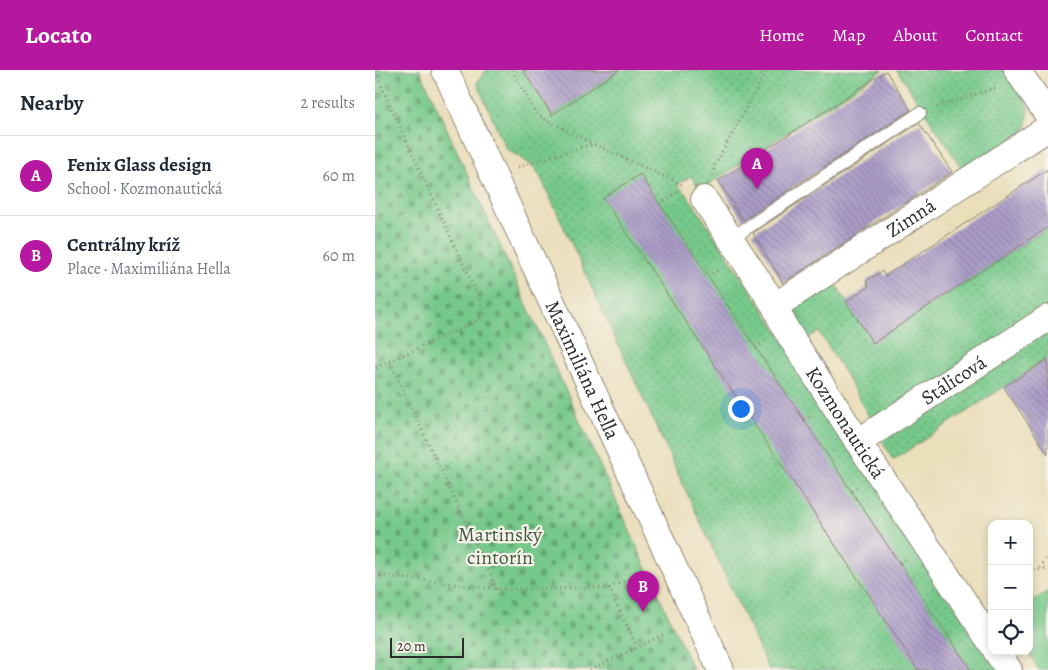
<!DOCTYPE html>
<html lang="en">
<head>
<meta charset="utf-8">
<style>
  :root { --surface:#fff; --page:#f6f6f7; --text:#1f2937; --muted:#747a83; --line:#e0e1e3; --accent:#b5179e }
  body { margin:0; font-family:Alegreya,serif; background:var(--page); color:var(--text) }
  .controls { position:absolute; right:15px; bottom:15px; display:grid; overflow:hidden; border-radius:10px; box-shadow:0 2px 8px #0003 }
  .controls button { width:45px; height:45px; display:grid; place-items:center; padding:0; border:0; border-bottom:1px solid var(--line); background:var(--surface); color:var(--text); font:25px sans-serif }
  .scale { position:absolute; left:15px; bottom:12px; width:74px; box-sizing:border-box; padding-left:5px; border:2px solid #2b2b2b; border-top:0; font-size:14px; line-height:18px; white-space:nowrap; color:#2b2b2b; -webkit-text-stroke:4px #f7f3e8; paint-order:stroke }
  .you { position:absolute; left:365px; top:338px; width:18px; height:18px; margin:-12px; border:4px solid #fff; border-radius:50%; background:#1a73e8; box-shadow:0 0 0 8px #1a73e833 }
  .badge { display:grid; place-items:center; width:32px; height:32px; border-radius:50%; background:var(--accent); color:#fff; font-size:16px; font-weight:700 }
  .pin { position:absolute; translate:-50% -41px; filter:drop-shadow(0 1px 2px #0008) }
  .pin::after { content:''; position:absolute; top:26px; width:18px; height:15px; background:inherit; clip-path:polygon(0 0,100% 0,50% 100%) }
  .list { margin:0; padding:0; list-style:none }
  h2 { display:flex; justify-content:space-between; align-items:center; height:65px; margin:0; padding:0 20px; font-size:21px }
  h2 small { font-size:16px; font-weight:400; color:var(--muted) }
  .list li { display:grid; grid-template-columns:32px 1fr auto; gap:15px; align-items:center; box-sizing:border-box; height:80px; padding:0 20px; border-top:1px solid var(--line) }
  .list b { display:block; font-size:19px; white-space:nowrap }
  .list p { margin:0; font-size:16px; white-space:nowrap; color:var(--muted) }
  .list em { font-size:16px; font-style:normal; color:var(--muted) }
  .icon { flex:none; width:28px; height:28px; fill:none; stroke:currentColor; stroke-width:2; stroke-linecap:round; stroke-linejoin:round }
  .map { position:relative; flex:none; width:673px; height:600px; overflow:hidden }
  header { display:flex; align-items:center; gap:30px; box-sizing:border-box; height:70px; padding:0 25px; background:var(--accent); color:#fff }
  header strong { font-size:24px }
  nav { display:flex; gap:28px; margin-inline-start:auto; font-size:18px }
  main { display:flex }
  aside { flex:1; background:var(--surface) }
  .map>svg:first-child { display:block }
  .green { fill:#77c98b; stroke:#517a5b }
  .cemetery { fill:url(#cemetery-stones); stroke:#517a5b }
  .park { fill:url(#park-dots); stroke:#517a5b }
  .building { fill:url(#building-back-hatch) }
  .lines { fill:none; stroke-linecap:round; stroke-linejoin:round }
  .lane-casing { stroke:#8a8473; stroke-width:14 }
  .street-casing { stroke:#8a8473; stroke-width:28 }
  .path { stroke:#8a8473; stroke-width:3; stroke-dasharray:1 4; stroke-linecap:butt }
  .lane { stroke:#fff; stroke-width:12 }
  .street { stroke:#fff; stroke-width:26 }
  .labels { text-anchor:middle; dominant-baseline:central; stroke-width:4.5; stroke-linejoin:round; paint-order:stroke }
  .street-label { font-size:20px; fill:#2b2b2b; stroke:#f7f3e8 }
  .park-label { font-size:20px; fill:#425a48; stroke:#f7f3e8 }
</style>
</head>
<body>
<header>
<strong>Locato</strong>
<nav><a>Home</a><a>Map</a><a>About</a><a>Contact</a></nav>
</header>
<main>
<aside>
<h2>Nearby<small>2 results</small></h2>
<ul class="list">
<li><span class="badge">A</span><div><b>Fenix Glass design</b><p>School · Kozmonautická</p></div><em>60 m</em></li>
<li><span class="badge">B</span><div><b>Centrálny kríž</b><p>Place · Maximiliána Hella</p></div><em>60 m</em></li>
</ul>
</aside>
<div class="map">
<svg width="673" height="600" viewBox="0 0 673 600">
  <defs>
    <pattern id="cemetery-stones" width="16" height="16" patternUnits="userSpaceOnUse" patternTransform="scale(1.25)"><rect width="16" height="16" fill="#77c98b"/><path d="M2 7V4a2 2 0 0 1 4 0v3zM10 15v-3a2 2 0 0 1 4 0v3z" fill="#62a372"/></pattern>
    <pattern id="park-dots" width="8" height="8" patternUnits="userSpaceOnUse" patternTransform="scale(1.25)"><rect width="8" height="8" fill="#77c98b"/><path d="M2 2h.1M6 6h.1" fill="none" stroke="#62a372" stroke-width="1.8" stroke-linecap="round"/></pattern>
    <pattern id="building-back-hatch" width="6" height="6" patternUnits="userSpaceOnUse" patternTransform="scale(1.25)"><rect width="6" height="6" fill="#aa9cc8"/><path d="M-1 5l2 2M0 0l6 6M5-1l2 2" fill="none" stroke="#8b7fa3"/></pattern>
  </defs>
  <rect width="100%" height="100%" fill="#f7f3e8"/>
  <filter id="ink" filterUnits="userSpaceOnUse"><feTurbulence type="fractalNoise" baseFrequency=".02" numOctaves="2"/><feDisplacementMap in="SourceGraphic" scale="10" xChannelSelector="R" yChannelSelector="G"/><feConvolveMatrix kernelMatrix="1 2 1 2 8 2 1 2 1" color-interpolation-filters="sRGB"/></filter>
  <filter id="wash" filterUnits="userSpaceOnUse"><feTurbulence type="fractalNoise" baseFrequency=".0096" numOctaves="4" result="noise"/><feDisplacementMap in="SourceGraphic" scale="20" xChannelSelector="R" yChannelSelector="G"/><feGaussianBlur stdDeviation="1.12" result="paint"/><feColorMatrix in="noise" values="0 0 0 0 0 0 0 0 0 0 0 0 0 0 0 0 0 1.4 0 .05"/><feComposite in="paint" operator="in"/></filter>
  <g filter="url(#wash)">
    <rect width="100%" height="100%" fill="#eadebb"/>
    <polygon class="green" points="673,521 673,600 664,600 653,581 654,581 654,533"/>
    <polygon class="cemetery" points="0,0 45,0 318,600 0,600"/>
    <g class="park">
      <polygon points="111,0 156,0 151,4 177,45 245,0 508,0 325,120 316,106 302,115 311,123 628,600 394,600 166,108 160,98 149,90 131,79 102,13"/>
      <polygon points="522,0 634,0 653,36 653,48 649,63 592,106"/>
      <polygon points="673,158 673,288 518,390 471,305 444,262 429,270 408,237 456,207 498,272"/>
    </g>
    <g id="blocks">
      <g class="building">
        <polygon points="148,0 244,0 177,45"/>
        <polygon points="511,1 536,40 368,150 343,111"/>
        <polygon points="544,53 577,102 408,213 378,163"/>
        <polygon points="673,99 673,157 498,273 471,232 494,216 491,211 507,201 510,206"/>
        <polygon points="265,104 551,533 596,600 543,600 515,557 228,128"/>
        <polygon points="673,289 673,384 629,317"/>
      </g>
    </g>
  </g>
  <g filter="url(#ink)">
    <use href="#blocks" fill-opacity="0" stroke="#8a8473" stroke-width="1"/>
    <g class="lines">
      <defs>
        <polyline id="lane" points="355,169 545,43"/>
        <g id="street">
          <path id="s1" d="M70,0l276,600"/>
          <polyline points="642,0 673,45"/>
          <path id="s2" d="M329,129l71,107 10,22 73,114 134,202"/>
          <path id="s3" d="M400,236l273,-178"/>
          <path id="s4" d="M483,372l190,-124"/>
          <polyline points="621,581 634,600"/>
        </g>
      </defs>
      <use href="#lane" class="lane-casing"/>
      <use href="#street" class="street-casing"/>
      <g class="path">
        <polyline points="137,0 162,45 218,74"/>
        <polyline points="0,2 112,246 0,298"/>
        <polyline points="0,26 9,22"/>
        <polyline points="562,37 623,17"/>
        <polyline points="143,97 218,74 308,115"/>
        <polyline points="337,105 340,95 392,0"/>
        <polyline points="285,134 305,120"/>
        <polyline points="333,206 344,199"/>
        <polyline points="381,278 390,271"/>
        <polyline points="15,292 122,519"/>
        <polyline points="429,350 437,344"/>
        <polyline points="477,421 484,416"/>
        <polyline points="525,493 532,488"/>
        <polyline points="665,498 673,484"/>
        <polyline points="654,501 673,498"/>
        <polyline points="0,505 122,519 234,518 274,501"/>
        <polyline points="234,518 262,577"/>
        <polyline points="573,565 580,560"/>
        <polyline points="215,600 290,564"/>
      </g>
      <use href="#lane" class="lane"/>
      <use href="#street" class="street"/>
    </g>
  </g>
  <g class="labels">
    <g class="street-label">
      <text stroke="none"><textPath href="#s3" startOffset="162">Zimná</textPath></text>
      <text stroke="none"><textPath href="#s1" startOffset="330">Maximiliána Hella</textPath></text>
      <text stroke="none"><textPath href="#s4" startOffset="114">Stálicová</textPath></text>
      <text stroke="none"><textPath href="#s2" startOffset="265">Kozmonautická</textPath></text>
    </g>
    <g class="park-label">
      <text x="125" y="464">Martinský<tspan x="125" dy="23">cintorín</tspan></text>
    </g>
  </g>
</svg>
<div class="controls">
<button>+</button>
<button>−</button>
<button><svg class="icon" aria-label="locate" viewBox="0 0 24 24"><circle cx="12" cy="12" r="6"/><path d="M12 2v4M12 18v4M2 12h4M18 12h4"/></svg></button>
</div>
<div class="scale">20 m</div>
<div class="you"></div>
<div class="pin badge" style="left:382px;top:119px">A</div>
<div class="pin badge" style="left:268px;top:542px">B</div>
</div>
</main>
</body>
</html>
